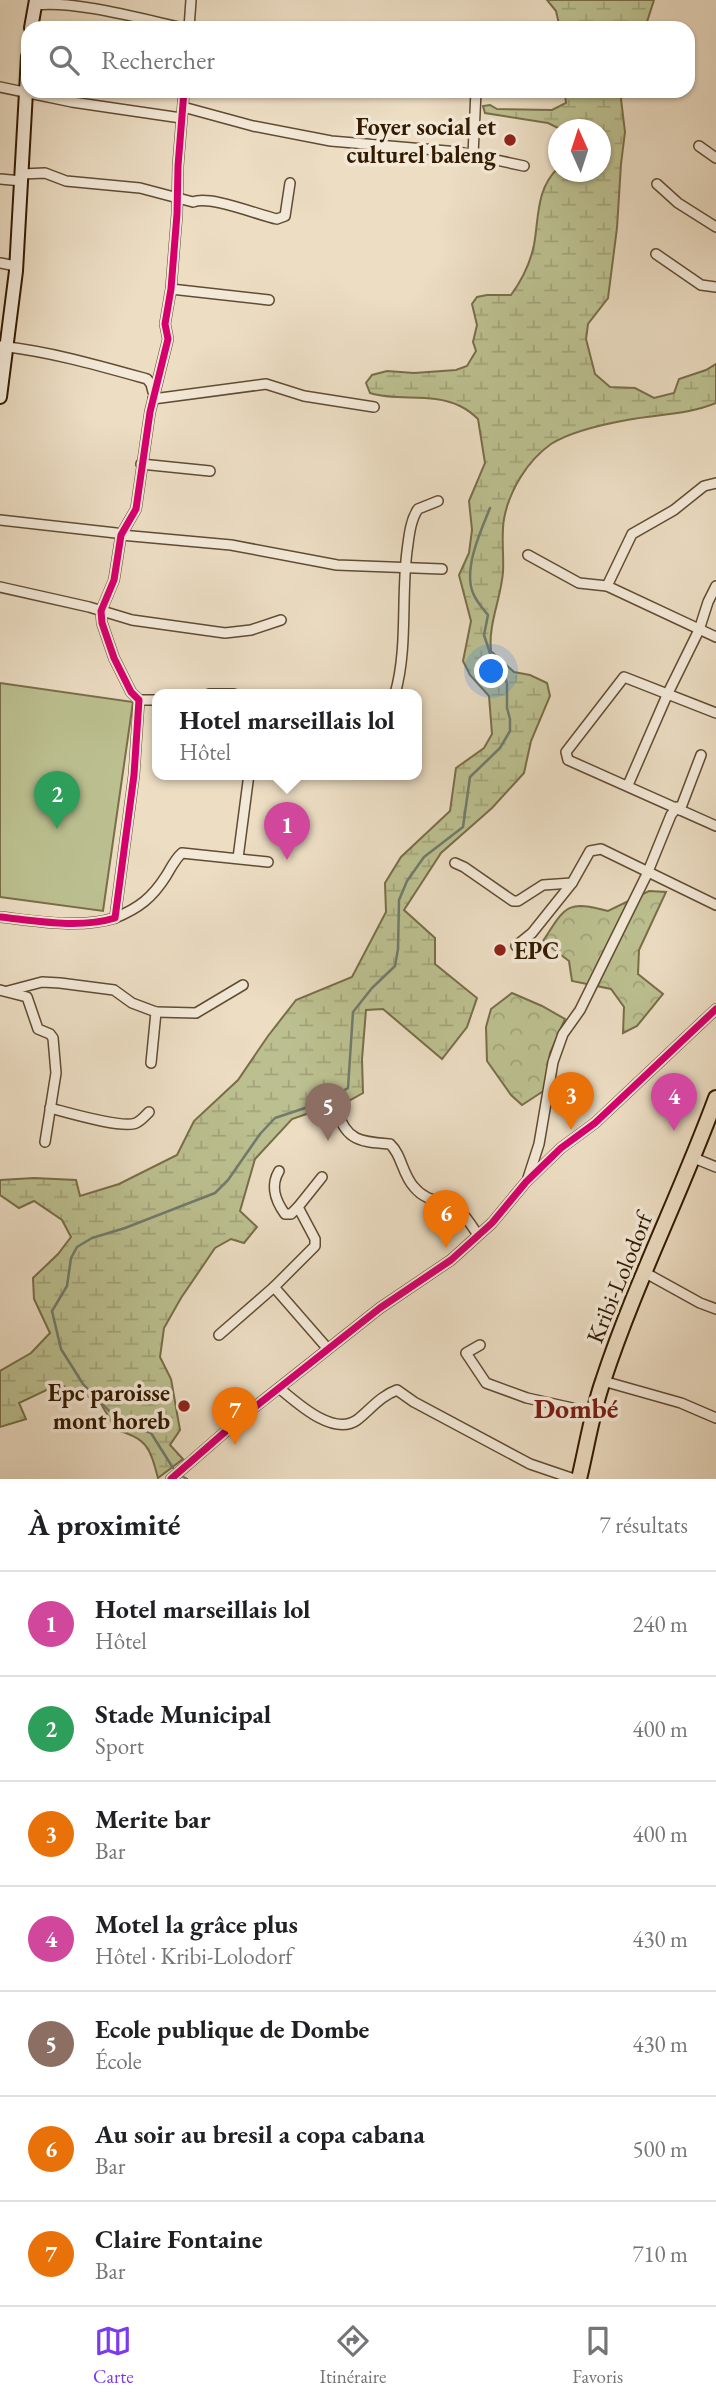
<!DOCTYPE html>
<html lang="fr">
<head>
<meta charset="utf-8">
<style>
  :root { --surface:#fff; --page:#f2f2f2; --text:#202124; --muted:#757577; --line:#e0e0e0; --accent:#7c3aed }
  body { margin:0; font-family:"EB Garamond",serif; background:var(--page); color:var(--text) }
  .compass { position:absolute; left:548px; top:119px; width:63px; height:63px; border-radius:50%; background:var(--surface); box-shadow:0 2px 5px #0004; rotate:357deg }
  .you { position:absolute; left:492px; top:672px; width:24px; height:24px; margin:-18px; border:5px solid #fff; border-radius:50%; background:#1a73e8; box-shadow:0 0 0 10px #1a73e833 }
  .badge { display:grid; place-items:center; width:46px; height:46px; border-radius:50%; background:var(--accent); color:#fff; font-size:23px; font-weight:700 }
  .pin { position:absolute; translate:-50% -58px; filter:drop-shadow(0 2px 4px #0008) }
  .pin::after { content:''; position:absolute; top:37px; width:24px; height:21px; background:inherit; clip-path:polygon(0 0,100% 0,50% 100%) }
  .popup { position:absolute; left:152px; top:689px; width:270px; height:91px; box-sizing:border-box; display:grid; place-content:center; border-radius:14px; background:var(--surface); filter:drop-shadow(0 2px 5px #0005); font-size:23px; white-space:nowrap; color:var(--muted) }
  .popup b { font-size:26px; color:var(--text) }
  .popup::after { content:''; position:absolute; left:50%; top:100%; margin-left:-14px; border:14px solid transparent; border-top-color:var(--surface) }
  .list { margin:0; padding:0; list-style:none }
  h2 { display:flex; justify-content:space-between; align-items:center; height:91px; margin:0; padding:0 28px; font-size:30px }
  h2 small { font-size:23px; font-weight:400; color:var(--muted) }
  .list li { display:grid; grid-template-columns:46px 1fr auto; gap:21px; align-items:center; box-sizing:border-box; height:105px; padding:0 28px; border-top:2px solid var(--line) }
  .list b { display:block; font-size:26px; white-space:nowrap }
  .list p { margin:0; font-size:23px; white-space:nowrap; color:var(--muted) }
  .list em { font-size:23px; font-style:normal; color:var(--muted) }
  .icon { flex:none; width:38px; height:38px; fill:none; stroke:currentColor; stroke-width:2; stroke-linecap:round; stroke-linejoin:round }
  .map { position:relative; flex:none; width:716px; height:1479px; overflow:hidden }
  .search { position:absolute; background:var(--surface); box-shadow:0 2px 5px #0004; left:21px; right:21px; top:21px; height:77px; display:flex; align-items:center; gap:18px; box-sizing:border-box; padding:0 24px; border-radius:21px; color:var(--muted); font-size:26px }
  .sheet { height:826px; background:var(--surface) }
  nav { display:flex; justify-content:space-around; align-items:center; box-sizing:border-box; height:98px; border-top:2px solid var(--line); background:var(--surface); font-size:19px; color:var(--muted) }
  nav a { display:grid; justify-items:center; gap:4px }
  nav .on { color:var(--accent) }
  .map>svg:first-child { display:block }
  .forest { fill:url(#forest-crowns); stroke:#786e48; stroke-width:2 }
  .wetland { fill:url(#wetland-marsh); stroke:#786e48; stroke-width:2 }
  .park { fill:#bcc090; stroke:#786e48; stroke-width:2 }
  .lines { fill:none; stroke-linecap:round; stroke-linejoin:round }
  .stream { stroke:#707b6d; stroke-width:2.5 }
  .street-casing { stroke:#614c31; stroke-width:12 }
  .secondary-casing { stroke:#331b00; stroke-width:16 }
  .primary-casing { stroke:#331b00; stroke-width:18 }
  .street { stroke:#f3e9d8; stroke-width:9 }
  .secondary { stroke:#f3e9d8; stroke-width:12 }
  .primary { stroke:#ecddc3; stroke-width:14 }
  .cycleway-casing { stroke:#f3e9d8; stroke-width:11 }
  .cycleway { stroke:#d6006c; stroke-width:7 }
  .poi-dot { fill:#8f2418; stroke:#f3e9d8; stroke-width:2.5 }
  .labels { text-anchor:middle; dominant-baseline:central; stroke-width:7; stroke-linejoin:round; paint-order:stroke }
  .poi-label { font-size:24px; font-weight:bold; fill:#331b00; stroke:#f3e9d8; text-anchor:end }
  .street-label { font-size:24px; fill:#331b00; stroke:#f3e9d8 }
  .quarter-label { font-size:28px; font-weight:bold; fill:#7a1f14; stroke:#f3e9d8 }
</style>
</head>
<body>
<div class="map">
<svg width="716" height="1479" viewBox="0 0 716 1479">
  <defs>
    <pattern id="forest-crowns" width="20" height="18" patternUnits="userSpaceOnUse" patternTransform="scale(1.75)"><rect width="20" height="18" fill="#bcc090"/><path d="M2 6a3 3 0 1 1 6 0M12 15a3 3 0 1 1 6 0" fill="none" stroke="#a2a47a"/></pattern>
    <pattern id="wetland-marsh" width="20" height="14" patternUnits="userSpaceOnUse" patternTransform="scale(1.75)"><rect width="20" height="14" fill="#bcc090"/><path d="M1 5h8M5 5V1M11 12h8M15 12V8" fill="none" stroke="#a2a47a"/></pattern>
  </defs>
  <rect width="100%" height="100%" fill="#ecddc3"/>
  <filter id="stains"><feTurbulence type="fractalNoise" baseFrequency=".00286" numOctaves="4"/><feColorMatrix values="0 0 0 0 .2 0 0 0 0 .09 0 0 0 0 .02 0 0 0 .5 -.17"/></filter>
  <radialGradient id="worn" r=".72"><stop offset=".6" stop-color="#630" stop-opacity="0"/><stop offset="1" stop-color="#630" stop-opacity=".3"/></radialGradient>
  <g class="forest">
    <path d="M649,891l17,1 -27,58 -1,24 25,20 -26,32 -14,7 1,-26 -13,-18 -39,-8 -3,-20 -26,-20c23,-35 23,-41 65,-30z"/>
    <polygon points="512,993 542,1006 565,1019 550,1053 545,1090 522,1105 511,1095 487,1061 486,1027 491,1009"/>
  </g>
  <g class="wetland">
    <polygon points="547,0 654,0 645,28 557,28 559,24 556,11"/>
    <path d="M560,91h63l-2,8 4,33 -4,32 -4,64 -9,70 -20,26 -2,15 9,35 15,13 25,1 19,10 20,-5 5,-14 27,-9 10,-6v39c-28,12 -59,11 -89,17 -22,4 -57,12 -76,24 -24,17 -42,47 -47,75 -3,17 0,36 -1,53 -2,27 -15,52 -12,79l23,21 16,3 17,8 3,13 -19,45 -7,32 -32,35 -51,45 -37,57 31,28v26l42,34 -10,29 -25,32 -59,-50 -17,1 -4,49 1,34 -27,15 -21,3 -23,8 -37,40 -15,52 17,16 -13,16 -13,-4 -16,9 -34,50 -17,30 -4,29 11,22 9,51 -10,15 13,14 -25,19c-8,-30 -11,-40 -42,-48l-16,-28 -41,-18 -40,19 7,16 -26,8v-56l31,-18 19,-20 -16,-34 -1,-21 25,-24 13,-17 -9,-17 -28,-19 -15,7 -19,-13v-15l34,-2 42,2 4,16 39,-12 58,-29 17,-34 44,-41 30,-44 28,-36 56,-23 34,-65 -1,-29 16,-26 49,-46 6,-43 28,-20 8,-14 -3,-38 -19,-21 -7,-14 8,-40 -12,-46 10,-22 3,-23 -3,-29 16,-38 -7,-44c-5,-5 -12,-10 -18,-13 -28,-14 -62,-4 -90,-13l-4,-10 6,-8 15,-4 27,2 42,-3 11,-4 9,-15 -3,-9 4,-17 -5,-21 5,-7 10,-2h24c11,-15 19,-31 23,-50 5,-28 2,-56 24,-77v4h42v-42l-40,-1 -12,-6 -63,-10 -2,-7 7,-1 7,4 55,1 14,-7 -1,-8z"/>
  </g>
  <polygon class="park" points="0,683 133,702 103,911 0,897"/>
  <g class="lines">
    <g class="stream">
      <path d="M173,1468l-22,-35 -31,-11 -37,-38 -22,-35 -9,-38 15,-25 4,-28 6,-11 15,-9 33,-10 90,-35 13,-13 32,-46 15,-16 51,-17 22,-13 5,-76 19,-24 23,-22 3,-17 1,-49 8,-19 17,-24 39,-30 7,-50 30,-29 10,-17v-12l-3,-11v-24l-3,-14 -12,-11 -8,-24 4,-20c-5,-6 -12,-14 -15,-22 -10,-24 8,-63 17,-85"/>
      <polyline points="180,1475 187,1479"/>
    </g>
    <defs>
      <g id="street">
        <path d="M35,5c39,-5 107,14 148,23"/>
        <polyline points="189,28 191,0"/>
        <polyline points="0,87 72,102 181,118"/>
        <polyline points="183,107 253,126 331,141 459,152 524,166"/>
        <polyline points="699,146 716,158"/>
        <polyline points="473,155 476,91"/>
        <path d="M22,174l23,-1 21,8 74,7 53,14c17,-7 65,13 84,17l8,-3 5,-33"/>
        <polyline points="0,179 22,181"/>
        <polyline points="657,184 678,203 716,227"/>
        <polyline points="656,254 701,285 716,287"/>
        <polyline points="0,263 16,266"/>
        <polyline points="171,289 269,300"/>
        <path d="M0,346c52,6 97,19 147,33l4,5 2,8"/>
        <polyline points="153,399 266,384 304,396 374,407"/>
        <polyline points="141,464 210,471"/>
        <polyline points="0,520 116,533 121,535 231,545 337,565 442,569"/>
        <polyline points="528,555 579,583 607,586 716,637"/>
        <polyline points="607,586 632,534 674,510 704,486 716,483"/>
        <polyline points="0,587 89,607 132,620 225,633 251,630 281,620"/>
        <polyline points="209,694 234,694"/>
        <path d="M395,694c13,-46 6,-96 12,-143 2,-14 3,-30 11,-42l20,-8"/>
        <polyline points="139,700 158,700"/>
        <polyline points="716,713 624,677 566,752 568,760 716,826"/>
        <polyline points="628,785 668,693 699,630 708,602 716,586"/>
        <polyline points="680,810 701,755"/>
        <polyline points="238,858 249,774"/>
        <polyline points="455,863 464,867 513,901 518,901 543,885 572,883 590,851 601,849 716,905"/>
        <path d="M0,917c37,4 79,12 115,1l19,-143 5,-75 -8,-8 -17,-34 -12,-35 -1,-12 13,-31 7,-45 15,-26 14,-97 18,-73 -3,-15 6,-35 6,-75 1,-48 6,-75"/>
        <path d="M115,918c24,-10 37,-20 51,-42 5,-8 9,-17 16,-23l86,9"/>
        <polyline points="516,946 532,933 572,883"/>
        <polyline points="0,990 27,997 38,1029 50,1034 53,1038 56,1073 45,1142"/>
        <polyline points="8,991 42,982 60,983 114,990 132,1003 156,1012 151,1063"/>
        <polyline points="156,1012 196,1013 243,985"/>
        <path d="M50,1108c16,4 72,21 86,15 5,-2 9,-7 13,-11"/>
        <path d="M338,1112c8,30 26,30 52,32 12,11 12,30 24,43 15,18 30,11 44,22 8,7 14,17 20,26"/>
        <polyline points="694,1158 716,1167"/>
        <path d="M279,1171c-9,15 -4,29 6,43h6l7,-7"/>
        <polyline points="322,1177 298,1207 315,1239 315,1246 274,1287 328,1349"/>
        <polyline points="528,1178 539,1144 553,1062 563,1034 580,1010 647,874 671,815 677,807"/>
        <polyline points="644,1272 700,1303 716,1309"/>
        <polyline points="219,1335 274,1287"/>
        <polyline points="480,1345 466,1353 486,1383 527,1398 595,1413"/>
        <polyline points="603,1381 681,1403 716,1418"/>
        <path d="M279,1388c17,14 54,49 78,32 13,-10 23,-24 40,-30l17,12 116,62 44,15"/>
        <polyline points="171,1479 241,1418 380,1308 451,1260 492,1223 526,1182 561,1148 595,1123 716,1009"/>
      </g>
      <g id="secondary">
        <polyline points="31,28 36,0"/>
        <polyline points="0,397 16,271 28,56"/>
      </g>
      <path id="primary" d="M579,1479c8,-33 13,-67 24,-98 32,-97 78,-188 113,-283"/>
    </defs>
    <use href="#street" class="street-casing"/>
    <use href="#secondary" class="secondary-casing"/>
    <use href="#primary" class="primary-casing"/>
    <use href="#street" class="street"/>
    <use href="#secondary" class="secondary"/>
    <use href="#primary" class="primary"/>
    <defs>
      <g id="cycleway">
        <path d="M0,917c37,4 79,12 115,1l19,-143 5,-75 -8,-8 -17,-34 -12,-35 -1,-12 13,-31 7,-45 15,-26 14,-97 18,-73 -3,-15 6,-35 6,-75 1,-48 6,-75"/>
        <polyline points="171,1479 241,1418 380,1308 451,1260 492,1223 526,1182 561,1148 595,1123 716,1009"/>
      </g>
    </defs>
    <use href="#cycleway" class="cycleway-casing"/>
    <use href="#cycleway" class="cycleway"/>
  </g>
  <g class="poi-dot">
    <circle cx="510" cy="140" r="7"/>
    <circle cx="500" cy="950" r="7"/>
    <circle cx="184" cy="1406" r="7"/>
  </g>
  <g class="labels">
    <g class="poi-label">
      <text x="496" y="126">Foyer social et<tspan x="496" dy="28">culturel baleng</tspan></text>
      <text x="514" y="950" text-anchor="start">EPC</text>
      <text x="170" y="1392">Epc paroisse<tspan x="170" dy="28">mont horeb</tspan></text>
    </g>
    <g class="street-label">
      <text transform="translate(619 1278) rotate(-68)">Kribi-Lolodorf</text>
    </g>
    <g class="quarter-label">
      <text x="576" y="1408">Dombé</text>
    </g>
  </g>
  <rect width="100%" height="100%" filter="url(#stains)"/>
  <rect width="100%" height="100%" fill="url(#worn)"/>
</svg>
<svg class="compass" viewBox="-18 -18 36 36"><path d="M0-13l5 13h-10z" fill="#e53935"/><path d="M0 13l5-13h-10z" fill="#757577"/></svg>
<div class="you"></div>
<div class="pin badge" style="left:287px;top:860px;background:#d1479c">1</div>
<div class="popup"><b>Hotel marseillais lol</b>Hôtel</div>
<div class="pin badge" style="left:57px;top:829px;background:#2e9e5b">2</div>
<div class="pin badge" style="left:571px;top:1130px;background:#e8710a">3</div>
<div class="pin badge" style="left:674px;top:1131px;background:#d1479c">4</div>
<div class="pin badge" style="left:328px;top:1141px;background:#8d6e63">5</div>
<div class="pin badge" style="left:446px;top:1248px;background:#e8710a">6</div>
<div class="pin badge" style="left:235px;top:1445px;background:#e8710a">7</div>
<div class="search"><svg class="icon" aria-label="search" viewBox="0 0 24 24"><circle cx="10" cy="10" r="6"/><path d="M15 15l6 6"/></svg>Rechercher</div>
</div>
<section class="sheet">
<h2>À proximité<small>7 résultats</small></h2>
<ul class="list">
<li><span class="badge" style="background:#d1479c">1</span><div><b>Hotel marseillais lol</b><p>Hôtel</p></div><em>240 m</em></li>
<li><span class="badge" style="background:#2e9e5b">2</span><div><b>Stade Municipal</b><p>Sport</p></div><em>400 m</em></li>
<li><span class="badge" style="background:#e8710a">3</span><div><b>Merite bar</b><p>Bar</p></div><em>400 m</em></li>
<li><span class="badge" style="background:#d1479c">4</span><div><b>Motel la grâce plus</b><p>Hôtel · Kribi-Lolodorf</p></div><em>430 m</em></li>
<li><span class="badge" style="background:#8d6e63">5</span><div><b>Ecole publique de Dombe</b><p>École</p></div><em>430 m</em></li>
<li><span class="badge" style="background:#e8710a">6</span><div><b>Au soir au bresil a copa cabana</b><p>Bar</p></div><em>500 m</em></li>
<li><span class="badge" style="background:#e8710a">7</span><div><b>Claire Fontaine</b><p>Bar</p></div><em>710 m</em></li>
</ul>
</section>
<nav>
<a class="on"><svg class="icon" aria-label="map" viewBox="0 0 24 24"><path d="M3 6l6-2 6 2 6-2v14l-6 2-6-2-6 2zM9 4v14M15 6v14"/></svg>Carte</a>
<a><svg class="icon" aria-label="directions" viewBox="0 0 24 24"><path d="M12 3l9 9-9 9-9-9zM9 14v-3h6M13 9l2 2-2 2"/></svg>Itinéraire</a>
<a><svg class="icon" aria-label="saved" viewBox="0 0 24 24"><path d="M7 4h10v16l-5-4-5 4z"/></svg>Favoris</a>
</nav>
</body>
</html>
